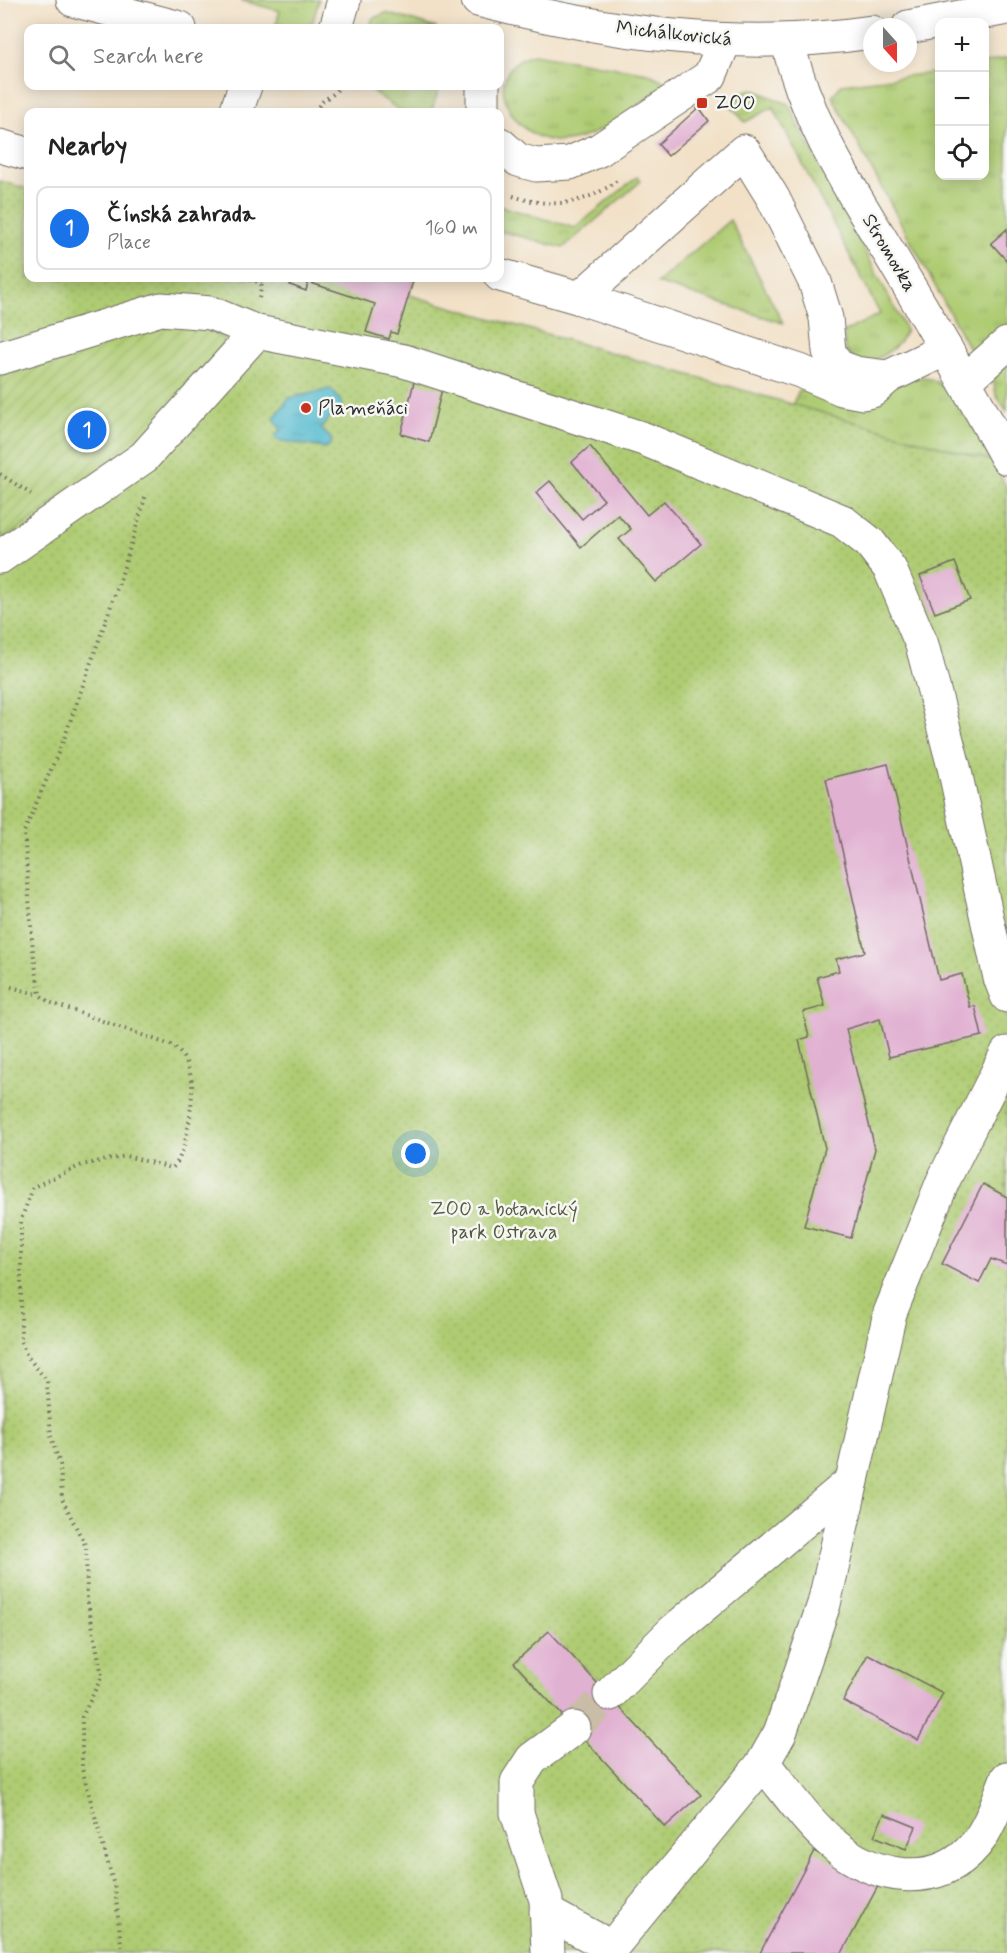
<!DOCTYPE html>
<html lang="en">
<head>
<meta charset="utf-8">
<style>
  :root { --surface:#fff; --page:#f2f2f2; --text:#222; --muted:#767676; --line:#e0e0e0; --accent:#1a73e8 }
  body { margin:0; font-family:Mynerve,sans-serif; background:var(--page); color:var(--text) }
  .controls { position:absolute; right:18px; top:18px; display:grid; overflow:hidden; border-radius:12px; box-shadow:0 3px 15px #0003 }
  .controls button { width:54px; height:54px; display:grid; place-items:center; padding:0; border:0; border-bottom:2px solid var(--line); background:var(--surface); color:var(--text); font:30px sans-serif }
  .compass { position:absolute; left:863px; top:18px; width:54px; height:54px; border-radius:50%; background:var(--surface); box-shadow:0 3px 15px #0003; rotate:159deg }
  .you { position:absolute; left:416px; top:1154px; width:21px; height:21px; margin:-15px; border:4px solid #fff; border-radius:50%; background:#1a73e8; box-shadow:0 0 0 9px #1a73e833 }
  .badge { display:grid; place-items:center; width:39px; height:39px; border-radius:50%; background:var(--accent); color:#fff; font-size:20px; font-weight:700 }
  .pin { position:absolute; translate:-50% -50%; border:3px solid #fff; box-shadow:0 2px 6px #0006 }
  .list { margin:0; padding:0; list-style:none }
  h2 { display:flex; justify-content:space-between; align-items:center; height:78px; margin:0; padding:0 24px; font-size:26px }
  h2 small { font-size:20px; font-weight:400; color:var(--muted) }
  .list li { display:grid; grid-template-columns:39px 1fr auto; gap:18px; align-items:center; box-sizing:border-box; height:84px; margin:0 12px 12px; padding:0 12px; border:2px solid var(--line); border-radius:12px }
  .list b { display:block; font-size:22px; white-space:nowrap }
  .list p { margin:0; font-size:20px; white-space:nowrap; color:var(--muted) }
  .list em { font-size:20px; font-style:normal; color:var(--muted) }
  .icon { flex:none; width:33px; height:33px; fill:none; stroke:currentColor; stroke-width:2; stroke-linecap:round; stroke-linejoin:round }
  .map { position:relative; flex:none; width:1007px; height:1953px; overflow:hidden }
  .search { position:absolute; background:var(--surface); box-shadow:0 3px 15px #0003; left:24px; top:24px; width:480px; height:66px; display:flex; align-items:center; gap:15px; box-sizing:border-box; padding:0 21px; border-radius:12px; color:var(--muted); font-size:22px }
  .panel { position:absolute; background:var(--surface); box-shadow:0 3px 15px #0003; left:24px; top:108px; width:480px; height:174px; border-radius:12px }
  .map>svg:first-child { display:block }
  .grass { fill:url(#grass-tufts); stroke:#6d7c4f; stroke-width:1.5 }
  .park { fill:url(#park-dots); stroke:#6d7c4f; stroke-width:1.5 }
  .garden { fill:url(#garden-furrows); stroke:#6d7c4f; stroke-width:1.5 }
  .water { fill:url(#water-ripples); stroke:#3e727c; stroke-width:1.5 }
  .building { fill:#e1b1d2 }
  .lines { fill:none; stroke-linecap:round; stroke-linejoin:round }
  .minor-tunnel { stroke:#cabda8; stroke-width:33; stroke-dasharray:33 16; stroke-linecap:butt }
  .minor-casing { stroke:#716b62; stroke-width:35 }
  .path { stroke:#716b62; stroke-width:4; stroke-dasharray:1.5 4.5; stroke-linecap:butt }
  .minor { stroke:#fff; stroke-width:33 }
  .poi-dot { fill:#c8321e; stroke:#f6f6f2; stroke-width:2 }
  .labels { text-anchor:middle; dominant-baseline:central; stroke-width:5; stroke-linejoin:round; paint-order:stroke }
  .street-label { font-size:20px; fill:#2b2b2b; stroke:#f6f6f2 }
  .poi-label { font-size:20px; fill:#2b2b2b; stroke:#f6f6f2; text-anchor:start }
  .park-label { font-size:20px; fill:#535b41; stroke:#f6f6f2 }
</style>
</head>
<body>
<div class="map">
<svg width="1007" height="1953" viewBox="0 0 1007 1953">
  <defs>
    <pattern id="grass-tufts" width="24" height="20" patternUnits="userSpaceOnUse" patternTransform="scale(1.5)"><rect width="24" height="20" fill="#afcc73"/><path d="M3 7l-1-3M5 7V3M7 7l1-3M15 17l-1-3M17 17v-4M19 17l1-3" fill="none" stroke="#97af64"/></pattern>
    <pattern id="park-dots" width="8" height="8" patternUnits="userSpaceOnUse" patternTransform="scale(1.5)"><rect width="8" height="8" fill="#afcc73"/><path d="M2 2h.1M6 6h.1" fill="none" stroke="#97af64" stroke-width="1.8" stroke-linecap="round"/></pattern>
    <pattern id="garden-furrows" width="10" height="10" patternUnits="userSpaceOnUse" patternTransform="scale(1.5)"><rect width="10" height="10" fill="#afcc73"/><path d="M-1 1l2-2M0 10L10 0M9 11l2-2" fill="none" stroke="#97af64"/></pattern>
    <pattern id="water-ripples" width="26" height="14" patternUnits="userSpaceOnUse" patternTransform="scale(1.5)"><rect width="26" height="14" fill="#50b9ce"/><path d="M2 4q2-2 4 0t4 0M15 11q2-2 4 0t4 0" fill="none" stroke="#4397a7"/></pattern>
  </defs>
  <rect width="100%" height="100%" fill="#f6f6f2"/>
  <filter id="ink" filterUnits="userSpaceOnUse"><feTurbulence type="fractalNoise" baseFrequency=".0167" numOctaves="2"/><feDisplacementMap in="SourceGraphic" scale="12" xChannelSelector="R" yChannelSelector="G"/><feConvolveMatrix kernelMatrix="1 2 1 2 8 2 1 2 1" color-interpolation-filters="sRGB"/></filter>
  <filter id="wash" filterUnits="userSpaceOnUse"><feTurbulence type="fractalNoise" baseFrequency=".008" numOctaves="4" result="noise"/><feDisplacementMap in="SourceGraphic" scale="24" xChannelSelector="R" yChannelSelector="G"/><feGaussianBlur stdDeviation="1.35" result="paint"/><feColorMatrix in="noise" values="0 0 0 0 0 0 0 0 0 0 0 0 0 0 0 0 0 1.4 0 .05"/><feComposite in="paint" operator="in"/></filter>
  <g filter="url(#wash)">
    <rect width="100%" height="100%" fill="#f2e1c7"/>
    <g class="grass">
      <polygon points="240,0 319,0 311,28 275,27 280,11"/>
      <polygon points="386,13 437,28 369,28 373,18"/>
      <path d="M534,54l114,19 19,10c-27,21 -60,50 -94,57 -58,13 -101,-70 -39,-86z"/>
      <polygon points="1007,58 1007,331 979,352 971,352 832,96 842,84 939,72 940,176 984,176 985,63"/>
      <polygon points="365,86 440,86 431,112 402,112"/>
      <path d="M752,89l36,15 118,226c-6,18 -31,34 -50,33l-11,-14 -1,-17 36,-18 -107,-207 -28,15 -15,-17 15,-14z"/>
      <polygon points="637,177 641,181 563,248 501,231 500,236 500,206 575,228"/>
      <polygon points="730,220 783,323 657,283"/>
      <polygon points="1007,364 1007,411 996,395 993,378"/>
      <path d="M923,377c27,1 55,62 69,84l-200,-56 7,-14 7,-2z"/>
    </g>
    <polygon class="park" points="0,181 28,189 28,278 414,278 409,295 992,461 1007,488 1007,1953 0,1953"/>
    <polygon class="garden" points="177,322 200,324 225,340 194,391 141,442 5,538 0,533 0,376 132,331"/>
    <polygon class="water" points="331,389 341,401 342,409 331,416 321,429 331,438 331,444 324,448 277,440 275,435 281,430 274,418 289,398"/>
    <g id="blocks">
      <g class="building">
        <polygon points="699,107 709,121 668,156 658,144"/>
        <polygon points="1007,229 1007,261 991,243"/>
        <polygon points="292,278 414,278 397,334 391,332 389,339 366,332 375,304 308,282 306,291 290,285"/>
        <polygon points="414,382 442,389 429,442 401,434"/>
        <polygon points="590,446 647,515 664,501 701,544 656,582 619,539 631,529 618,515 581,547 536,493 550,481 582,519 604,500 572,462"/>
        <polygon points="955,562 970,600 935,613 920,576"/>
        <polygon points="888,764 939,980 962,974 970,1007 975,1006 982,1036 889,1057 880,1019 846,1029 875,1149 851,1238 804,1226 825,1148 799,1040 809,1037 803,1012 825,1006 817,977 839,971 836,959 865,952 826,779"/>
        <polygon points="983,1184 1007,1197 1007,1265 991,1259 979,1283 942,1264"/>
        <polygon points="549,1631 701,1795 665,1827 514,1663"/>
        <polygon points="868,1654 943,1693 918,1740 843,1701"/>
        <polygon points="884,1814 916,1827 906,1849 874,1836"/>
        <polygon points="814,1851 878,1886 842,1953 760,1953"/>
      </g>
    </g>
  </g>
  <g filter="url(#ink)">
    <use href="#blocks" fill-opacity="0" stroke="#716b62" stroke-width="1.5"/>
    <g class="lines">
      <polyline class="minor-tunnel" points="574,1728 610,1694"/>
      <defs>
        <g id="minor">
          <polyline points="73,0 180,28"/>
          <path d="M478,0c129,33 261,52 394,32"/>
          <polyline points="908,27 1007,8"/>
          <polyline points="336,28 344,0"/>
          <path d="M787,40c21,86 62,146 107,221 39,65 77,131 113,197"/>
          <polyline points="236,112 245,86"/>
          <polyline points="483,112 483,86"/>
          <polyline points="500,144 518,160 536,165 570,163 599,150 710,76 725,40"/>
          <polyline points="0,146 28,154"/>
          <polyline points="500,275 580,298 800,371 842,389 863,393 872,391 888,377 946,349"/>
          <polyline points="580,298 744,151 773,198 815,282 826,318 829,351 837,366 856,373 888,377"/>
          <polyline points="0,358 161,309 211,313 257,332 404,361 644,439 842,521 870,543 890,569 922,645 954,767 1000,978 1007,996"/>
          <polyline points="965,381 1007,344"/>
          <polyline points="0,557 144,457 257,332"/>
          <polyline points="610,1694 672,1632 852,1481"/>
          <path d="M763,1763c21,25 44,59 69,80 40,36 106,48 144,1 15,-19 22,-44 31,-66"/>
          <polyline points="546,1912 611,1947"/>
          <polyline points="548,1953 546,1900 517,1813 517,1782 532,1759 574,1728"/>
          <polyline points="607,1953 763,1763 780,1733 824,1604 890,1313 943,1181 1007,1053"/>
        </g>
      </defs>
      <use href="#minor" class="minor-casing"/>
      <g class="path">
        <path d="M316,112c6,-17 18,-13 23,-26"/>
        <path d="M513,196c39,13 72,9 105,-16"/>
        <polyline points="244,278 262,283"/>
        <polyline points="259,298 263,278"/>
        <polyline points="0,474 31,494"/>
        <polyline points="11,987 40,995"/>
        <path d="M122,1953l-7,-64 -33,-120v-52l20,-41 -15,-78 -1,-51 -24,-48 -2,-34 -9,-28 -4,-56 -20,-25 -6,-14v-122l12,-33 49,-22 44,-9 46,12c15,-11 21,-67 20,-85 -2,-14 -8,-29 -19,-37l-124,-44 -9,-7 -7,-44 -9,-119 40,-93 56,-159 26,-85"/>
      </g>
      <use href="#minor" class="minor"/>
    </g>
  </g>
  <g class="poi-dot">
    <rect x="696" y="97" width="12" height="12" rx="3"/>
    <circle cx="306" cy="408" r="6"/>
  </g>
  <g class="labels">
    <g class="street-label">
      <text transform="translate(674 34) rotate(6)">Michálkovická</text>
      <text transform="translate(889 253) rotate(59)">Stromovka</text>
    </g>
    <g class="poi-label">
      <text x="714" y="103">ZOO</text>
      <text x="318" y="408">Plameňáci</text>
    </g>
    <g class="park-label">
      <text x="504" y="1209">ZOO a botanický<tspan x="504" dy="23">park Ostrava</tspan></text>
    </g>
  </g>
</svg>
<div class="controls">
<button>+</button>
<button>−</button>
<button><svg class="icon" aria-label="locate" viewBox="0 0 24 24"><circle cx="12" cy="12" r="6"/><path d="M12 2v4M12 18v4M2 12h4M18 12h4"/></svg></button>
</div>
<svg class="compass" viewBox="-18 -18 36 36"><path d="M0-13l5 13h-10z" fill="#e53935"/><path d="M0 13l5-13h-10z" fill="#767676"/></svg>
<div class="you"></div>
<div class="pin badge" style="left:87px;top:430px">1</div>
<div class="search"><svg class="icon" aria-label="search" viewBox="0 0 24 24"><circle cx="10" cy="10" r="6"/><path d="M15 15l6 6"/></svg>Search here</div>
<section class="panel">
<h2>Nearby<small></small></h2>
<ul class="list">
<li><span class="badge">1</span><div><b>Čínská zahrada</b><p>Place</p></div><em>160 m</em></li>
</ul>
</section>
</div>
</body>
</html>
